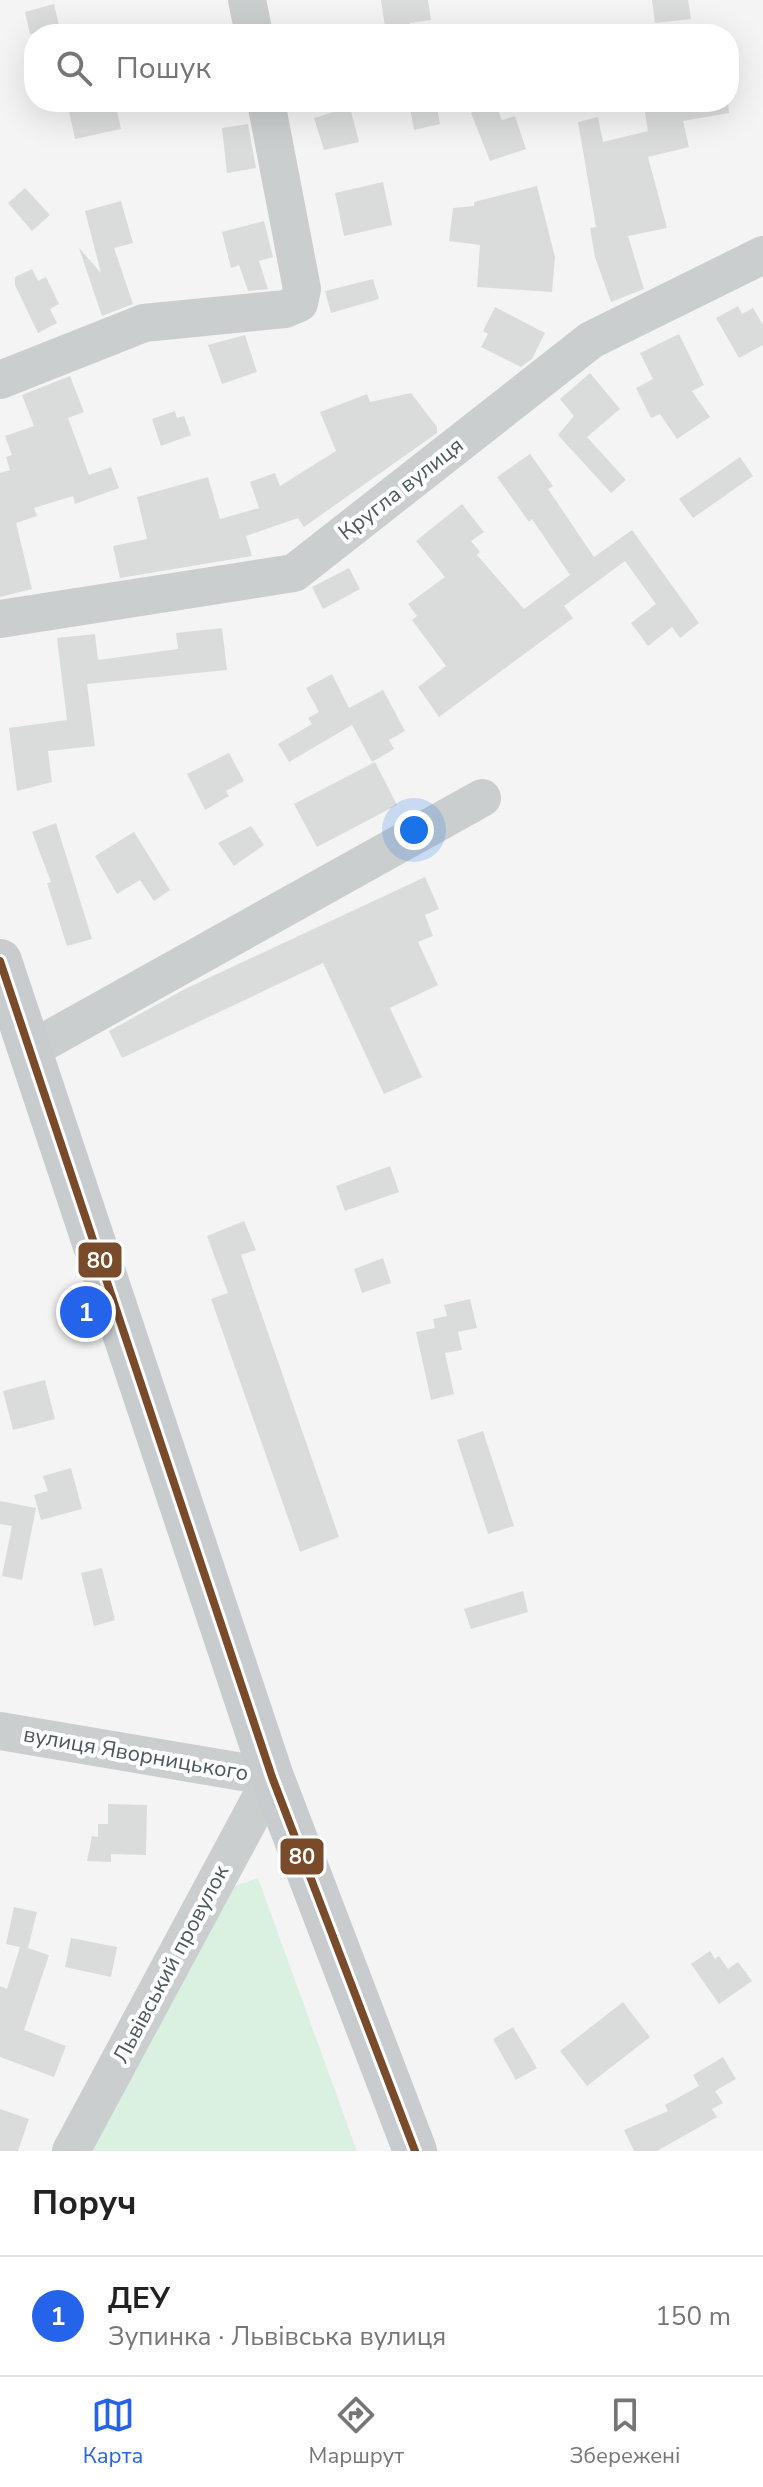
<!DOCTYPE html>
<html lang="uk">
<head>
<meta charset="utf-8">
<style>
  :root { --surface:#fff; --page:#f6f6f6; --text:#222; --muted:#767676; --line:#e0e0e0; --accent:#2563eb }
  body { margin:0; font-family:"Nunito Sans",sans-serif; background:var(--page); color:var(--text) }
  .you { position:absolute; left:414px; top:830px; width:28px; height:28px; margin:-20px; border:6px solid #fff; border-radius:50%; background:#1a73e8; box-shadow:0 0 0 12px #1a73e833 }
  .badge { display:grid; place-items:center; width:52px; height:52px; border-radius:50%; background:var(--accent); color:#fff; font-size:26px; font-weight:700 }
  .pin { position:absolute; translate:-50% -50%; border:4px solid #fff; box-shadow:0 2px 8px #0006 }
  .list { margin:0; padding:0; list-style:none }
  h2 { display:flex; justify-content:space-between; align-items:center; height:104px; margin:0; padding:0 32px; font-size:34px }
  h2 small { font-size:26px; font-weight:400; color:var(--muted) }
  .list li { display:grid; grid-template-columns:52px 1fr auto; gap:24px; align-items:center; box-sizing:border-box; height:120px; padding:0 32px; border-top:2px solid var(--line) }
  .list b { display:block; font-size:30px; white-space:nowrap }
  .list p { margin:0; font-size:26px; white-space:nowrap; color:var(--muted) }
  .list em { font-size:26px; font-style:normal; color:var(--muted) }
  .icon { flex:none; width:44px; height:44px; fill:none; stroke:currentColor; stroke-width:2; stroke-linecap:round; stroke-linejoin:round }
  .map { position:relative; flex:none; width:763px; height:2151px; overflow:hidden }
  .search { position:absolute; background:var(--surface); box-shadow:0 8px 32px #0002; left:24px; right:24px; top:24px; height:88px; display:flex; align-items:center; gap:20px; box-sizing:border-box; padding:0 28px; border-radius:32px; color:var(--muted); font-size:30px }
  .sheet { height:224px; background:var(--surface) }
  nav { display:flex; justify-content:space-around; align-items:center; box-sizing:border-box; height:112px; border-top:2px solid var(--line); background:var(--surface); font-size:22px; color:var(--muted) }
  nav a { display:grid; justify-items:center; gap:4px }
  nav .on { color:var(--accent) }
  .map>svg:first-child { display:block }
  .green { fill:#daf1e1 }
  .building { fill:#dadcdc }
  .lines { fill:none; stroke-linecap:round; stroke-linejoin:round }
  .minor { stroke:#cbcecf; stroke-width:38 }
  .major { stroke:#c9cccf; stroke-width:44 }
  .bus-1-casing { stroke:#fff; stroke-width:14 }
  .bus-1 { stroke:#7a4b2a; stroke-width:8 }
  .labels { text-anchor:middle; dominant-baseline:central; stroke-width:8; stroke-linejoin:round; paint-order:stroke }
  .street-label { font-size:22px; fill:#4b5860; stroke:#fff }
  .line-badge { stroke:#fff; stroke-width:3 }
  .badge-label { font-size:22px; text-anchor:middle; font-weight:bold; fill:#fff }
</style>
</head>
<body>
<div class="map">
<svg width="763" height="2151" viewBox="0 0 763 2151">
  <rect width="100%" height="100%" fill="#f4f4f4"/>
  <polygon class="green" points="258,1878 357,2151 78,2151 227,1889"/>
  <g class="building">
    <polygon points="381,0 428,0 431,20 410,23 411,34 386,34"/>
    <polygon points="652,0 688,0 691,19 655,23"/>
    <polygon points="54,4 61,34 30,34 25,12"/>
    <polygon points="67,102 115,102 121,129 75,139"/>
    <polygon points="409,102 436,102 440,124 414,130"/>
    <polygon points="643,102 728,102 729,113 683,121 689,147 648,157 667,228 628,236 644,289 611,302 595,257 590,228 596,227 578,122 598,117 603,142 648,131"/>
    <polygon points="495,103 502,120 515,116 526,149 490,161 471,113"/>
    <polygon points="350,107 359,142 324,150 314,118"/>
    <polygon points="248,124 256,168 227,173 222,128"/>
    <polygon points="383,182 392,225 344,236 335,193"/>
    <polygon points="537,186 555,257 552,292 477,287 480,245 449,241 453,208 474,206 474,202"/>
    <polygon points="25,188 50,215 32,231 8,203"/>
    <polygon points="121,201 133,243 114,248 133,304 102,316 79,248 101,273 85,211"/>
    <polygon points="264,221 273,257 259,261 268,289 248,291 239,265 231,268 222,232"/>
    <polygon points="32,269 38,281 46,277 59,304 50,309 57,323 38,333 15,285 15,277"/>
    <polygon points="373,279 379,299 331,313 325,291"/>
    <polygon points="738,306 742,314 753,308 763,325 763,345 739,358 716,318"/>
    <polygon points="495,307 545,333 532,359 521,367 481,347 488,334 483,331"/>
    <polygon points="679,334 704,385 692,391 710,417 677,439 660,414 651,418 636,388 653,379 640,353"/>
    <polygon points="245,335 257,372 222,384 208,345"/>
    <polygon points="590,373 620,409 587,437 626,480 611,493 558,435 574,416 560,399"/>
    <polygon points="70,376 84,412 68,418 89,475 111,467 119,488 75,504 73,496 34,508 37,516 16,523 32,589 0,597 0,473 10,470 6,457 12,455 5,436 34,426 22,395"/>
    <polygon points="411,393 437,427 437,433 304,527 298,518 246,536 252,556 120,578 113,546 147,539 137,497 208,477 220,519 259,508 250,482 275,473 280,486 336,451 320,412 367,394 370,402"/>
    <polygon points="175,411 177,418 184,416 191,435 161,446 152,419"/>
    <polygon points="530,454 553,486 548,489 594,557 632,530 699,623 680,638 672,627 648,646 631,623 656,604 625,561 564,606 573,618 439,717 418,687 446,666 412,620 417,616 408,604 445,577 416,541 462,504 484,532 471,541 480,552 477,555 524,609 570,575 532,519 529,522 497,477"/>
    <polygon points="740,457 753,476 693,518 679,499"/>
    <polygon points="349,568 360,589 323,609 312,587"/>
    <polygon points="222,628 227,670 87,684 95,746 48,751 52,782 17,791 9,728 67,720 57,638 95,634 98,660 178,649 176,633"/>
    <polygon points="332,674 349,708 383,690 405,731 389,740 394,749 372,762 352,725 289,762 278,744 312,724 308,718 319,712 306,688"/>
    <polygon points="229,753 244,781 226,791 229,796 205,810 187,774"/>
    <polygon points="375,762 397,805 317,847 294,804"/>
    <polygon points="56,823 92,939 67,946 47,883 51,882 32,832"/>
    <polygon points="251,826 264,845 234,866 218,843"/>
    <polygon points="134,832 170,890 154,901 140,880 117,894 95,856"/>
    <polygon points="425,877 439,909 425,915 433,936 418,942 438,985 390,1008 422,1077 384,1094 323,963 122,1058 109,1031 185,989"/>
    <polygon points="390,1166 399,1192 345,1211 336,1186"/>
    <polygon points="244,1221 256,1250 241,1255 339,1537 300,1552 211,1299 228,1293 207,1236"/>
    <polygon points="383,1258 391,1283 362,1293 354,1269"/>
    <polygon points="470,1299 477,1328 458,1332 462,1350 445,1353 454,1394 431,1400 416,1332 435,1328 433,1319 447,1316 444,1305"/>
    <polygon points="45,1380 55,1419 13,1430 3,1391"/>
    <polygon points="483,1431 514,1526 488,1534 457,1440"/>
    <polygon points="71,1468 82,1509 41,1520 34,1495 48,1491 43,1476"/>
    <polygon points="0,1501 36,1508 22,1580 2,1576 12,1526 0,1524"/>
    <polygon points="102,1568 115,1620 94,1626 81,1573"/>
    <polygon points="523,1591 528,1612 471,1629 464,1609"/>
    <polygon points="108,1804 147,1805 146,1855 111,1854 111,1862 87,1861 92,1836 98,1837 98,1824 108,1824"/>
    <polygon points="14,1907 37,1912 28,1948 49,1955 24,2030 66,2046 54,2077 0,2057 0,1986 7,1989 20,1947 6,1944"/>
    <polygon points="71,1938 117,1947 111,1977 65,1967"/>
    <polygon points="710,1951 715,1959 719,1956 728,1969 738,1962 752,1981 719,2004 691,1964"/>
    <polygon points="623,2002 650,2037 587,2086 560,2051"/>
    <polygon points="513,2027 537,2068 516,2080 493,2039"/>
    <polygon points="723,2057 736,2079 715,2091 723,2103 712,2109 717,2117 657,2151 634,2151 624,2130 668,2111 665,2105 699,2086 693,2075"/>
    <polygon points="0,2109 29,2119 18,2151 0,2151"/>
  </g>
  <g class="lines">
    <g class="minor">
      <polyline points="247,0 254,34"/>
      <polyline points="0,380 144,323 285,309 299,303 302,289 266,102"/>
      <polyline points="0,619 294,573 591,340 763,255"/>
      <polyline points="30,1050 482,798"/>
      <polyline points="0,1731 272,1777 71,2151"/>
    </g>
    <polyline class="major" points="0,961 272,1777 415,2151"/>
    <defs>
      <polyline id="bus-1" points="0,961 272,1777 415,2151"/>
    </defs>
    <use href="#bus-1" class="bus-1-casing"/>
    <use href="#bus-1" class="bus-1"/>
  </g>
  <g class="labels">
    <g class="street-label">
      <text transform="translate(401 489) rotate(-38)">Кругла вулиця</text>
      <text transform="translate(136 1754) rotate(10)">вулиця Яворницького</text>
      <text transform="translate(171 1964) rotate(-62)">Львівський провулок</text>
    </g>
  </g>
  <g class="line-badge">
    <rect x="77" y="1241" width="46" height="38" rx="8" fill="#7a4b2a"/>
    <rect x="279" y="1837" width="46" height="39" rx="8" fill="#7a4b2a"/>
  </g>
  <g class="badge-label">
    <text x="100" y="1268">80</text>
    <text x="302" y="1864">80</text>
  </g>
</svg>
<div class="you"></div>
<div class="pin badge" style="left:86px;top:1312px">1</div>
<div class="search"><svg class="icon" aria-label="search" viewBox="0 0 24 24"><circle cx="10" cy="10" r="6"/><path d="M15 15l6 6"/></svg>Пошук</div>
</div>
<section class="sheet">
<h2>Поруч<small></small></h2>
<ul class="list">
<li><span class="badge">1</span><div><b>ДЕУ</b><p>Зупинка · Львівська вулиця</p></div><em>150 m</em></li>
</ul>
</section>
<nav>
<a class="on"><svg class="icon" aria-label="map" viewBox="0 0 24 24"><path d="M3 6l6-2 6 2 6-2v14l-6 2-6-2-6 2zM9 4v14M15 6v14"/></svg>Карта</a>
<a><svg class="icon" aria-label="directions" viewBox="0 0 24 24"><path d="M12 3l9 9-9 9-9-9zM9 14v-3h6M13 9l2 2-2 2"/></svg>Маршрут</a>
<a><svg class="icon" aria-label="saved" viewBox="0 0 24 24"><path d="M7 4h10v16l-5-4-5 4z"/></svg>Збережені</a>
</nav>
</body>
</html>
